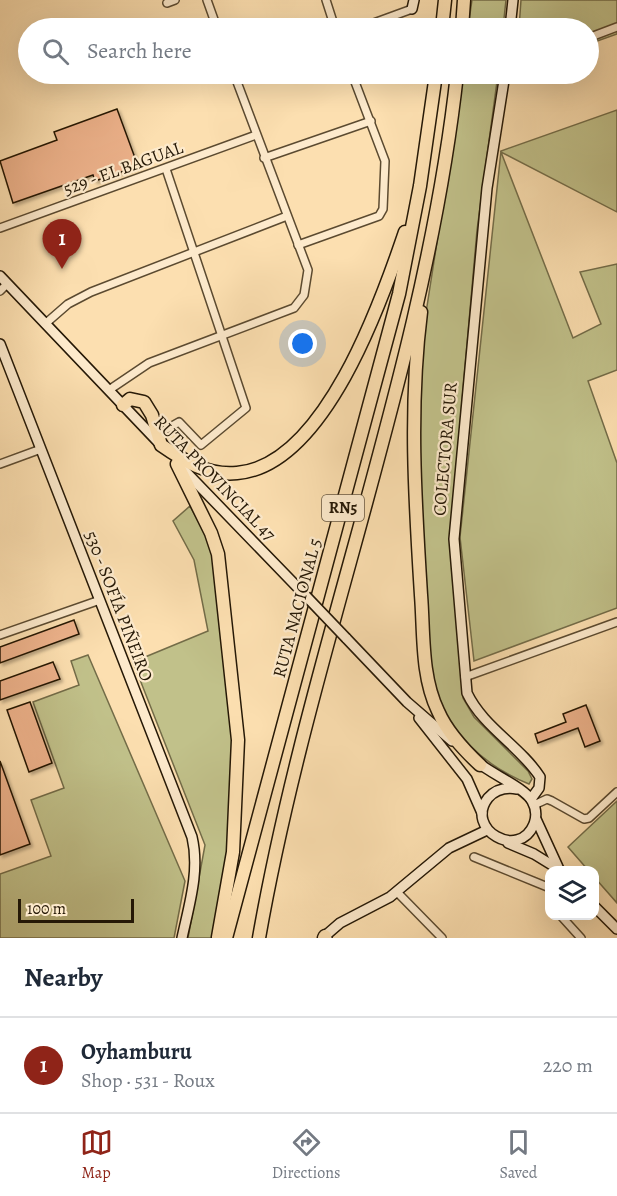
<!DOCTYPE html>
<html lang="en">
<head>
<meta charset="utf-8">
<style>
  :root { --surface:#fff; --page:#f6f6f7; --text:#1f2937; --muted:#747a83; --line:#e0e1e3; --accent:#8f2418 }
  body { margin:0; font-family:Alegreya,serif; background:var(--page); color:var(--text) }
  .controls { position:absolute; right:18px; bottom:18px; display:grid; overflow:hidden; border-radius:12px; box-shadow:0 6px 24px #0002 }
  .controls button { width:54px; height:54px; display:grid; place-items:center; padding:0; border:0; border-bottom:2px solid var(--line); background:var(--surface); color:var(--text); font:30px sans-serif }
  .scale { position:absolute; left:18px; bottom:15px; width:116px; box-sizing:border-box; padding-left:6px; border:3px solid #251806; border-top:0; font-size:16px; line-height:21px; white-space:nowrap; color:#251806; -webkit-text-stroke:4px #fdeacc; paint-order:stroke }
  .you { position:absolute; left:303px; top:344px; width:21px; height:21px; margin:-15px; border:4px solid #fff; border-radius:50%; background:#1a73e8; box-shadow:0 0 0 9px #1a73e833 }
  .badge { display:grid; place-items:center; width:39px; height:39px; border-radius:50%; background:var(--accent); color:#fff; font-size:20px; font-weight:700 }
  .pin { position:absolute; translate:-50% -50px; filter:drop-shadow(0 2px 3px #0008) }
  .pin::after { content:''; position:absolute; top:32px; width:21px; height:18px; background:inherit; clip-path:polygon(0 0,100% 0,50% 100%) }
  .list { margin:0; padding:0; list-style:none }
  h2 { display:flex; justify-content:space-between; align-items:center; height:78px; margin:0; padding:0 24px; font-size:26px }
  h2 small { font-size:20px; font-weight:400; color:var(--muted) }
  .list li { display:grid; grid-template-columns:39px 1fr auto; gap:18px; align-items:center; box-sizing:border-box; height:96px; padding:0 24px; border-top:2px solid var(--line) }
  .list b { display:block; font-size:22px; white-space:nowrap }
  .list p { margin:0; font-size:20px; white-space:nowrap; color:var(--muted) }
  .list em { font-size:20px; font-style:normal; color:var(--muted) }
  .icon { flex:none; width:33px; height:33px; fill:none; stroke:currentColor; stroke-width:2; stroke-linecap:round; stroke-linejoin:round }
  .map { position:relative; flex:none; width:617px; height:938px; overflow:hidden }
  .search { position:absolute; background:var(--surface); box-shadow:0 6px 24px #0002; left:18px; right:18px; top:18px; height:66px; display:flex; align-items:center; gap:15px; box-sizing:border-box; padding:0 21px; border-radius:33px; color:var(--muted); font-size:22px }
  .sheet { height:174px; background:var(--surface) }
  nav { display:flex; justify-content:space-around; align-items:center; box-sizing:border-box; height:84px; border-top:2px solid var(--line); background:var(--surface); font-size:16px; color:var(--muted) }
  nav a { display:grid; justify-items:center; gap:3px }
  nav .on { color:var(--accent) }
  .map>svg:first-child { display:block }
  .green { fill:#c1c18a; stroke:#736c48; stroke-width:1.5 }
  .building { fill:#edb28b; stroke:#251806; stroke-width:1.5; filter:url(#shadow) }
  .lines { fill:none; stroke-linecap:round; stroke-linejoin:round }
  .street-casing { stroke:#5b4a30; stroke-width:10 }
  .secondary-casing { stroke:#251806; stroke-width:12 }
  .highway-casing { stroke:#251806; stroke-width:15 }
  .street { stroke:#fdeacc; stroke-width:7 }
  .secondary { stroke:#fdeacc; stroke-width:9 }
  .highway { stroke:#fcdfb0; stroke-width:12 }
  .secondary-bridge-casing { stroke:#251806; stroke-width:12; stroke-linecap:butt }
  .secondary-bridge { stroke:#fdeacc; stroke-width:9 }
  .labels { text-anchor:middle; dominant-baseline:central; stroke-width:4.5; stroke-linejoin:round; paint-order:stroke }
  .shield { fill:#fdeacc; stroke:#665741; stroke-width:1.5 }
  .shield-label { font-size:16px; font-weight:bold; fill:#251806 }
  .street-label { font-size:18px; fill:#251806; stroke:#fdeacc }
</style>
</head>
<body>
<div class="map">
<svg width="617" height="938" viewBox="0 0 617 938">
  <defs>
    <filter id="shadow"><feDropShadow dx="2.5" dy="2.5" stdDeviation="1.5" flood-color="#0004"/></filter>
  </defs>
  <rect width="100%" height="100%" fill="#fcdfb0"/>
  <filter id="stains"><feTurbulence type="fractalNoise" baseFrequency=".00333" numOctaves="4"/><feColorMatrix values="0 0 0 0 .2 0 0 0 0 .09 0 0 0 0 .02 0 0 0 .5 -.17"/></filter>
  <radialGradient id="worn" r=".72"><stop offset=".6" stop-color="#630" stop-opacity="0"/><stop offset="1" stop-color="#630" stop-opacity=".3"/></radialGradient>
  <g class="green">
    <polygon points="472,0 506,0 503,28 468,28"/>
    <polygon points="521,0 617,0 617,34 589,44 588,28 519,28"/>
    <path d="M463,74h35l-21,156 -27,309 13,159 11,19 54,54 4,8 -3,5c-47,-19 -82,-53 -97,-101l-16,-220 5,-118z"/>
    <polygon points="617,110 617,212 501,152 573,338 601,324 580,272 617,264 617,370 588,381 617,463 617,608 474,661 460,537 501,151"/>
    <polygon points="190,506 209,541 215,570 233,741 229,851 214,938 188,938 205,845 133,662 208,631 194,560 173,521"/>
    <polygon points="88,655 185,881 174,938 0,938 0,874 51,856 31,800 64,788 33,702 79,685 71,661"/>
    <polygon points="617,801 617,903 595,878 594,870 588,870 568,847"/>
  </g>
  <g class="building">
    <polygon points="117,109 138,166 95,181 93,175 13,203 0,161 57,140 54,132"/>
    <polygon points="74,620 79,634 0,663 0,647"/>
    <polygon points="53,662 60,679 0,700 0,681"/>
    <polygon points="30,702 52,763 29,772 7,710"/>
    <polygon points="586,705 600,741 585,747 578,728 538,743 535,734 566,722 563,714"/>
    <polygon points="0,761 30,844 0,855"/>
  </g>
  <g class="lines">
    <defs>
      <g id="street">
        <polyline points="207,0 217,28"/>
        <polyline points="326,0 335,28"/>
        <polyline points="167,3 175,0"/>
        <polyline points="360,28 412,9"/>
        <polyline points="588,38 617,27"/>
        <polyline points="264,158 371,121"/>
        <polyline points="0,228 256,135"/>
        <polyline points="298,245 379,216 383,209 385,161 352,74"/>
        <polyline points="0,291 7,284"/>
        <polyline points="45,324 68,304 91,292 287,216"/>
        <polyline points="109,390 149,363 294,308 304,295 308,270 234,74"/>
        <polyline points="158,434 179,422 201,445 246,408 166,169"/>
        <polyline points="0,464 41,449"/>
        <polyline points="0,635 100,600"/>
        <polyline points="465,677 617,622"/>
        <polyline points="534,805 547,799 552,801 584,819 589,818 617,792"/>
        <polyline points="474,857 550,888"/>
        <polyline points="397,892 442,938"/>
        <polyline points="561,916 581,938"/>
      </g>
      <g id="secondary">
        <polyline points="412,9 414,0"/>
        <polyline points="510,28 513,0"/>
        <path d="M505,74l-18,114 -33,351 13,154c16,34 53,53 73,84l-1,11 -8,11"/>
        <polyline points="0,276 160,444"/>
        <path d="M0,344l192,493c8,34 -3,68 -10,101"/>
        <polyline points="184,470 303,593"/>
        <polyline points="346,638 407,702 452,741"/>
        <polyline points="419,718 467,779 482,813"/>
        <path d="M476,761c15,13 48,26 56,40 4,7 5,15 2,23 -15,37 -70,5 -46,-26 8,-9 18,-11 29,-9"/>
        <polyline points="536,819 558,867"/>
        <polyline points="508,843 534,854 560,870"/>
        <polyline points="594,906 617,929"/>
        <polyline points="327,938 325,936 340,923 390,897 449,848 487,830"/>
      </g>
      <g id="highway">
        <polyline points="442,28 445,0"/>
        <polyline points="462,28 464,0"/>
        <path d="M421,312c-12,95 -6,188 0,283 3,38 0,81 17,116 9,21 25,38 42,54"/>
        <path d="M123,405l7,-6 14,3 8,13 9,30c23,16 47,31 76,28 87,-7 144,-170 168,-241"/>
        <polyline points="177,464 211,533 218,554 238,740 233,852 218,937"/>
        <polyline points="226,938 399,294 420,186 436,74"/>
        <path d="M259,938c51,-291 166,-571 198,-864"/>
        <polyline points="324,938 325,936"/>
      </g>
    </defs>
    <use href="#street" class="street-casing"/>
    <use href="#secondary" class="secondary-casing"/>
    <use href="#highway" class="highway-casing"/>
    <use href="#street" class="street"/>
    <use href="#secondary" class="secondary"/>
    <use href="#highway" class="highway"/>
    <defs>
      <polyline id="secondary-bridge" points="303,593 346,638"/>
    </defs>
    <use href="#secondary-bridge" class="secondary-bridge-casing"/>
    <use href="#secondary-bridge" class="secondary-bridge"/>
  </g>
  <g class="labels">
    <rect class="shield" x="322" y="495" width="42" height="26" rx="4.5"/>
    <g class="shield-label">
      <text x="343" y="508">RN5</text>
    </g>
    <g class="street-label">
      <text transform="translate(123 168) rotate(-20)">529 - EL BAGUAL</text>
      <text transform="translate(445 449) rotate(-85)">COLECTORA SUR</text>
      <text transform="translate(215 478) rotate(46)">RUTA PROVINCIAL 47</text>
      <text transform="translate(119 606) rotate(69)">530 - SOFÍA PIÑEIRO</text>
      <text transform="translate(297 608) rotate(-75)">RUTA NACIONAL 5</text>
    </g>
  </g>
  <rect width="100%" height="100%" filter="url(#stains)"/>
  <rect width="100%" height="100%" fill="url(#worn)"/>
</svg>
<div class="controls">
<button><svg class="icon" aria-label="layers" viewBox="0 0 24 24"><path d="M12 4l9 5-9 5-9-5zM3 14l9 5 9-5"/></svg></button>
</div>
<div class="scale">100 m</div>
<div class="you"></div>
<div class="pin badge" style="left:62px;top:269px">1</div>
<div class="search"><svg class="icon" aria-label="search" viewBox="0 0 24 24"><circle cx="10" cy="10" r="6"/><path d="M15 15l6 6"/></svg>Search here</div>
</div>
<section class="sheet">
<h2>Nearby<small></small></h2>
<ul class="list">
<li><span class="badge">1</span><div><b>Oyhamburu</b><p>Shop · 531 - Roux</p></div><em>220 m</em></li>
</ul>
</section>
<nav>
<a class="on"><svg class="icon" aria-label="map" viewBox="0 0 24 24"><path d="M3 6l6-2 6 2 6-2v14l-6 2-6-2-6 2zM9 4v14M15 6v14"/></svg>Map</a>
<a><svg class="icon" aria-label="directions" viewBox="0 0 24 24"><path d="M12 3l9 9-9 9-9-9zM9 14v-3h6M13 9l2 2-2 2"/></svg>Directions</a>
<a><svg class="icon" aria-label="saved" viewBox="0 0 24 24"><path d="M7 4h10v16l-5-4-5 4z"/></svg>Saved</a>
</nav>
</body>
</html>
